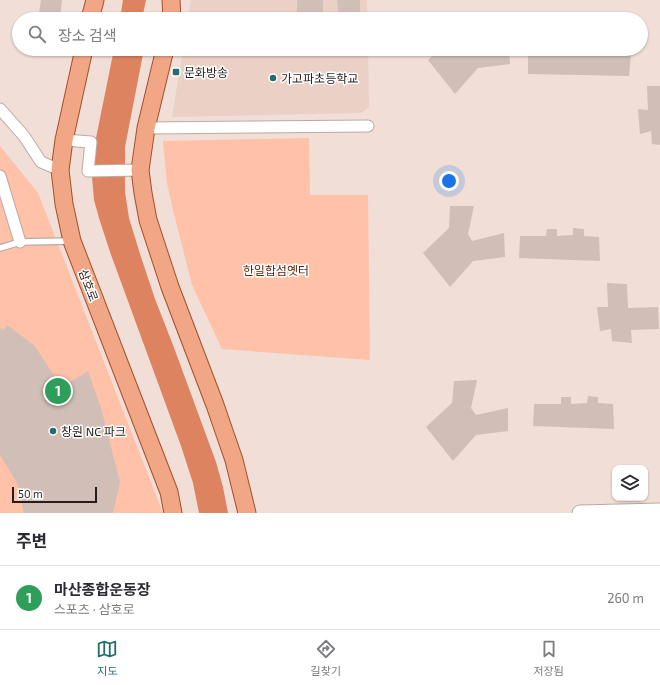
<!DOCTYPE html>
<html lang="ko">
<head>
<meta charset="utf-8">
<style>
  body { margin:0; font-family:"Exo 2","Noto Sans KR",sans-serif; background:#f7f7f7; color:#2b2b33 }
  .controls { position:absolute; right:12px; bottom:12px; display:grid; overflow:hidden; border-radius:8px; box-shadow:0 1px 3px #0004 }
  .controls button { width:36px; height:36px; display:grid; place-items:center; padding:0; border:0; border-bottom:1px solid #e1e1e2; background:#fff; color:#2b2b33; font:20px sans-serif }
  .scale { position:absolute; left:12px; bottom:10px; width:85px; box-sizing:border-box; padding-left:4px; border:2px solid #241d1a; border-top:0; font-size:11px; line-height:14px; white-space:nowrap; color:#241d1a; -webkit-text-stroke:3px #fff; paint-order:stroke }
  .you { position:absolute; left:449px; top:181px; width:14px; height:14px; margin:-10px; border:3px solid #fff; border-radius:50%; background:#1a73e8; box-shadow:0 0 0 6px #1a73e833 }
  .badge { display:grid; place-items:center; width:26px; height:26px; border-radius:50%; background:#236e6c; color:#fff; font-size:13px; font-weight:700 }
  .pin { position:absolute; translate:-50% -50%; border:2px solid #fff; box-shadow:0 1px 4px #0006 }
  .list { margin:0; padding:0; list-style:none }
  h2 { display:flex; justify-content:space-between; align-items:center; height:52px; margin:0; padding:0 16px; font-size:17px }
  h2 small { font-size:13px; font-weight:400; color:#7c7c81 }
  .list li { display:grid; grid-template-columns:26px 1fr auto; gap:12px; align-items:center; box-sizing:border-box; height:64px; padding:0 16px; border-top:1px solid #e1e1e2 }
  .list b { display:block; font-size:15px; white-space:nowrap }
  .list p { margin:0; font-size:13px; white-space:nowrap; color:#7c7c81 }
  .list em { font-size:13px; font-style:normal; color:#7c7c81 }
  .icon { flex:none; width:22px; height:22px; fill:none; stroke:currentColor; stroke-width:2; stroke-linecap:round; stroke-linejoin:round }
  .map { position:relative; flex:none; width:660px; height:513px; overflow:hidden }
  .search { position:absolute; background:#fff; box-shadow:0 1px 3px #0004; left:12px; right:12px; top:12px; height:44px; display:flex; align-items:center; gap:10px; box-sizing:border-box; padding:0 14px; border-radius:22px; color:#7c7c81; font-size:15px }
  .sheet { height:116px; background:#fff }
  nav { display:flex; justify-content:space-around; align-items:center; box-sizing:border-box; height:56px; border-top:1px solid #e1e1e2; background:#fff; font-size:11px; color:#7c7c81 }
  nav a { display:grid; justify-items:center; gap:2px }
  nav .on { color:#236e6c }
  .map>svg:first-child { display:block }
</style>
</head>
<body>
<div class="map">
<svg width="660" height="513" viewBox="0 0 660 513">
  <rect width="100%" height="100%" fill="#f1ded6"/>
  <g fill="#ebd0c6">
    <polygon points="191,0 367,0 367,19 188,19"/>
    <polygon points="183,49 368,49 369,107 361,113 172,117"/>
  </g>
  <g fill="#ffc1a8">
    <polygon points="309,138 310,195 368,195 370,360 222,349 192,285 173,210 167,183 163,141"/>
    <polygon points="0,146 38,193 163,513 0,513"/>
  </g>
  <g fill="#dd835f">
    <polygon points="123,0 146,0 142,19 120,19"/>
    <polygon points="114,49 144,49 125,147 125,192 129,218 140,254 155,299 173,345 216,462 223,487 228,513 199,513 193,483 181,446 110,252 99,218 94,200 92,177 95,143"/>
  </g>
  <g fill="#d1bfb7">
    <polygon points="41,0 62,0 60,19 38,19"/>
    <rect x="297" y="0" width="26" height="19"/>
    <polygon points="337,0 360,0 360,19 339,19"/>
    <polygon points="479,13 478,19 455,19 455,14"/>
    <polygon points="440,49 509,49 510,64 478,68 455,94 428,60"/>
    <polygon points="555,49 565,49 565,52 582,51 582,49 592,49 592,52 631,53 629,76 528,74 528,52 555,53"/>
    <polygon points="647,86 660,86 660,145 652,144 651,131 640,134 638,109 648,110"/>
    <polygon points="450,206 474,206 468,234 472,241 504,233 505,257 473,261 450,287 423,253 449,228"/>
    <polygon points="573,228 584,229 584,236 599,237 600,261 519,258 520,236 546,236 547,229 557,229 557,236 573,235"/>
    <polygon points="607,283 627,284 628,308 658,307 659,329 631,330 632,343 612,341 611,329 600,331 597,307 608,307"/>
    <polygon points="7,325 34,345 57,380 67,384 88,371 101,408 120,482 113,513 24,513 17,483 0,455 0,328 4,330"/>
    <polygon points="477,380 471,408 476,415 508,408 508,431 476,435 453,461 426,427 452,403 454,381"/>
    <polygon points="588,396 598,397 598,403 613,404 614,429 533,426 534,404 561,404 561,397 571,397 571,404 587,403"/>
  </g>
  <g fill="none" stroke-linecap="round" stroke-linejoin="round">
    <g stroke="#bcaaa3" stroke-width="8">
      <polyline id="lane" points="0,248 20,242 71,241"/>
    </g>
    <g stroke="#bcaaa3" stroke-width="13">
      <g id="street">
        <polyline points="0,109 24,136 41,162 60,170"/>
        <polyline points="146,128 368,126"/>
        <polyline points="64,140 91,142 88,171 140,170"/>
        <polyline points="0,176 20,242"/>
      </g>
    </g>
    <g stroke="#bcaaa3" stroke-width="17">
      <polyline id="secondary" points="580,513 660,511"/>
    </g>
    <g stroke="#a3502a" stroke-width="19">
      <g id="primary">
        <polyline points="171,0 172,19"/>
        <polyline points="90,19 95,0"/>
        <polyline points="84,49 64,140 60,170 64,204 72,241 169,492 173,513"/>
        <polyline points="165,49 146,128 140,170 143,193 148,220 170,287 215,405 234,460 247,513"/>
      </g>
    </g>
    <use href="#lane" stroke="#fff" stroke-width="5.5"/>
    <use href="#street" stroke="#fff" stroke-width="11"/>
    <use href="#secondary" stroke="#fff" stroke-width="15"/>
    <use href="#primary" stroke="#f1a685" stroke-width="17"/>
  </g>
  <g fill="#236e6c" stroke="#fff" stroke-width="1.5">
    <rect x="172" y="68" width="8" height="8" rx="2"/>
    <circle cx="273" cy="78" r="4"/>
    <circle cx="53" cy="431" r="4"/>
  </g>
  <g text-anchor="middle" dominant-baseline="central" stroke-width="3" stroke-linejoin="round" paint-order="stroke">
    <g font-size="12" fill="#241d1a" stroke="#fff" text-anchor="start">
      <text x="184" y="72">문화방송</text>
      <text x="281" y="78">가고파초등학교</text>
      <text x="61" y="431">창원 NC 파크</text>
    </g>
    <g font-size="12" fill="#5e250b" stroke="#fff">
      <text x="276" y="270">한일합섬옛터</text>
    </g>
    <g font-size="12" fill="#241d1a" stroke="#fff">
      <text transform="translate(89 285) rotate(69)">삼호로</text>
    </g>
  </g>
</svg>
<div class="controls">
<button><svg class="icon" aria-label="layers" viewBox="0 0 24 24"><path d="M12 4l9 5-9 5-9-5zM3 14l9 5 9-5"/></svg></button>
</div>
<div class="scale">50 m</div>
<div class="you"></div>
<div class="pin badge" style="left:58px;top:391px;background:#2e9e5b">1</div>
<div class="search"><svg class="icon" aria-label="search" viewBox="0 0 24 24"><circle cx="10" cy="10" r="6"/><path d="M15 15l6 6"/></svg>장소 검색</div>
</div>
<section class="sheet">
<h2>주변<small></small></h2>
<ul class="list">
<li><span class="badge" style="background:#2e9e5b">1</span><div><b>마산종합운동장</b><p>스포츠 · 삼호로</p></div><em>260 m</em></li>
</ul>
</section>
<nav>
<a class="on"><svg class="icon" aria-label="map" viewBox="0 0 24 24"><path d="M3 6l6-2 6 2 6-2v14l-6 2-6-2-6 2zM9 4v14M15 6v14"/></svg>지도</a>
<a><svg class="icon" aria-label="directions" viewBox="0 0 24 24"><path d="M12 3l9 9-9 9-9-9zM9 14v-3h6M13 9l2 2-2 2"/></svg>길찾기</a>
<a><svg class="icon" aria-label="saved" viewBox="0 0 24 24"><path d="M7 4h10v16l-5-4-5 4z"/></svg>저장됨</a>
</nav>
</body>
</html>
